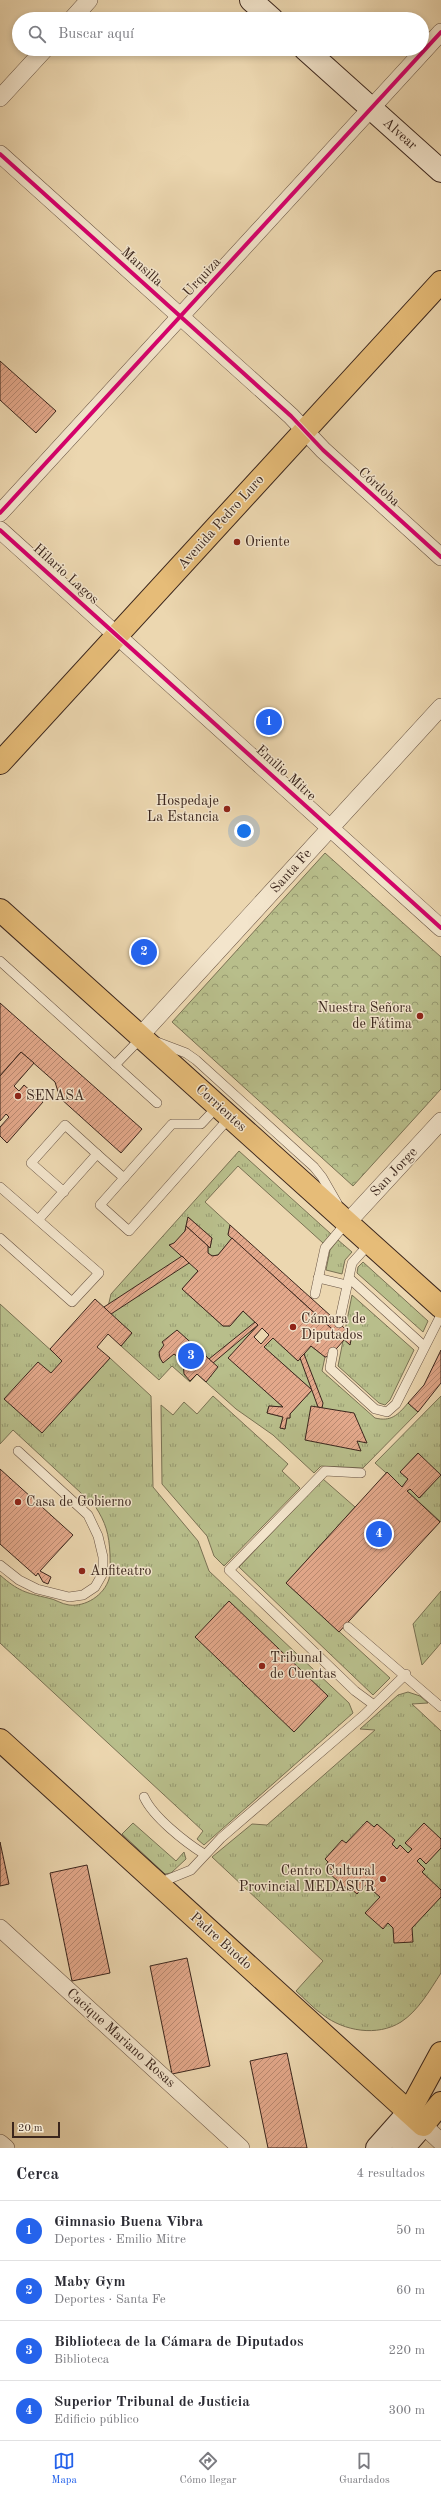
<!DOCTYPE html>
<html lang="es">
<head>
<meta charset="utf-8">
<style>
  body { margin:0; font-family:"Old Standard TT",serif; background:#f7f7f7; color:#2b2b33 }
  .scale { position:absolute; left:12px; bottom:10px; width:48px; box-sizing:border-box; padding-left:4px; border:2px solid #3b261d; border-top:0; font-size:11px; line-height:14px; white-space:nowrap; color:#3b261d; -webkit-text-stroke:3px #f3e5cc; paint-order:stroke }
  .you { position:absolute; left:244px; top:831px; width:14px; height:14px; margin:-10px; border:3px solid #fff; border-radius:50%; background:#1a73e8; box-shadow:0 0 0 6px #1a73e833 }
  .badge { display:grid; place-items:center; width:26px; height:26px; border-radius:50%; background:#2563eb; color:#fff; font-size:13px; font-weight:700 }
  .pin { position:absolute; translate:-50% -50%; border:2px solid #fff; box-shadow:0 1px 4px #0006 }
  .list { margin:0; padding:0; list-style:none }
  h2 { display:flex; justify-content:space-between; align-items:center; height:52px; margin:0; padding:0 16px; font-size:17px }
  h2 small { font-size:13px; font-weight:400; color:#7c7c81 }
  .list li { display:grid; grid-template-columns:26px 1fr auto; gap:12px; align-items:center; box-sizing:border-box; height:60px; padding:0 16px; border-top:1px solid #e1e1e2 }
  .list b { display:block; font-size:15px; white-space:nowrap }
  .list p { margin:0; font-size:13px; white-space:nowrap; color:#7c7c81 }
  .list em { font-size:13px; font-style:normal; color:#7c7c81 }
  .icon { flex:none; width:22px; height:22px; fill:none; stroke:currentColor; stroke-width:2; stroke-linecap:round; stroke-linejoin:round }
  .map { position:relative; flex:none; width:441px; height:2148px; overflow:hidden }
  .search { position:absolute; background:#fff; box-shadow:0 2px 6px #0003; left:12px; right:12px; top:12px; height:44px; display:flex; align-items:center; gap:10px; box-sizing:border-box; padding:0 14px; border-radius:22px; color:#7c7c81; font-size:15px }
  .sheet { height:292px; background:#fff }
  nav { display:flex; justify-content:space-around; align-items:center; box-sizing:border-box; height:56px; border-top:1px solid #e1e1e2; background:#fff; font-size:11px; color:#7c7c81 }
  nav a { display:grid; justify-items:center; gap:2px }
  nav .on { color:#2563eb }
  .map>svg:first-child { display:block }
</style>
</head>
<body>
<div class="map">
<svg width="441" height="2148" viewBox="0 0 441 2148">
  <defs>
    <pattern id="grass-tufts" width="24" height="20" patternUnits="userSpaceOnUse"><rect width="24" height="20" fill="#b8be8b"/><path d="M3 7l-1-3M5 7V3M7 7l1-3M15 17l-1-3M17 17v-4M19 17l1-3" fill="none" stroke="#979a71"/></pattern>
    <pattern id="park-crowns" width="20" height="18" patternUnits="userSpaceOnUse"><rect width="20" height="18" fill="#b8be8b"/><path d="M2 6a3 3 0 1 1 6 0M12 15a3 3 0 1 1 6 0" fill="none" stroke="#979a71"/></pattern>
    <pattern id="building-hatch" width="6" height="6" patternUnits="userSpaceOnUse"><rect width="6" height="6" fill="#e3a88b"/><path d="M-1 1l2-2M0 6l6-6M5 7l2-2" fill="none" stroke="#b98971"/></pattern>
  </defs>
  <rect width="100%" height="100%" fill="#ecd7b0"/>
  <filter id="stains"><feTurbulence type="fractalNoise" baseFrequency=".005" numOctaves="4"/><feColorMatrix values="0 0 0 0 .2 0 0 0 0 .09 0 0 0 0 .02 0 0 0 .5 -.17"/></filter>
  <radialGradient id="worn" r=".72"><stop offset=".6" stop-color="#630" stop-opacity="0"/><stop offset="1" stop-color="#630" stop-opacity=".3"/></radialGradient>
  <g fill="url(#grass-tufts)" stroke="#7a7254">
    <path d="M239 1151 331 1234 323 1243 238 1166 205 1202 230 1225 228 1234 232 1238 218 1255 212 1256 208 1253V1246L210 1248 212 1238 188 1217 185 1231 198 1271 182 1289 223 1326H230L243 1311 258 1325 229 1358 283 1407 269 1406 267 1413 283 1417 280 1428 285 1429 287 1418H290V1414L312 1390 264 1347 273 1338 298 1361 311 1346 325 1357 322 1371 375 1418C391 1422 398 1415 408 1403L418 1412 363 1468 321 1466 314 1473 273 1435 236 1409 197 1374 190 1382 172 1366 159 1380 121 1346 132 1333 107 1311 111 1294Z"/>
    <polygon points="338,1240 352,1252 345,1260 342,1274 326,1270 330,1250"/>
    <polygon points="363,1262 428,1321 423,1332 357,1273 358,1267"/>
    <polygon points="352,1295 414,1350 390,1400 385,1405 379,1403 338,1366"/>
    <path d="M0 1304 87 1383 110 1358 151 1396 153 1487 198 1541 209 1571 349 1703 353 1713 204 1845 197 1839 203 1831 0 1643V1575C18 1591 26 1593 48 1598 55 1599 61 1604 69 1605 86 1607 104 1595 109 1579 111 1570 110 1563 110 1554 109 1534 106 1523 95 1506L13 1430 0 1444Z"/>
    <polygon points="213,1396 288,1464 282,1471 300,1488 224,1566 214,1556 207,1536 162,1484 161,1405 173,1415 184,1402 197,1414"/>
    <polygon points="441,1396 441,1522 407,1491 410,1489 420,1498 440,1475 418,1454 400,1472 408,1479 402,1487 375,1463"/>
    <polygon points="323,1479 355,1507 286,1583 390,1678 373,1695 239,1567"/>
    <polygon points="441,1591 441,1643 422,1665 413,1624"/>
    <path d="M408 1692 420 1696 428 1703 412 1704 441 1731V1973C430 1990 418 2011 401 2022 377 2037 344 2031 323 2015 313 2008 305 1999 296 1991L323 1961 212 1857 252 1824 267 1825 375 1730 360 1729 398 1695Z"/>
    <polygon points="133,1823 176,1861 184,1852 186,1859 171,1873 165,1874 122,1834"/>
  </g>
  <polygon fill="url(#park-crowns)" stroke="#7a7254" points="325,853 441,957 441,1089 353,1186 172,1022"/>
  <g fill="url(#building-hatch)" stroke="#3b261d" fill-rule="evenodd">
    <polygon points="0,361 56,411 36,433 0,400"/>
    <polygon points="0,1003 142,1129 121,1153 60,1098 55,1082 21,1052 0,1076"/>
    <polygon points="21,1052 34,1063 14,1086 19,1091 24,1085 43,1102 7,1143 0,1136 0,1127 9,1117 6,1114 0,1121 0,1076"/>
    <polygon points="188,1217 212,1238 210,1248 186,1226"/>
    <polygon points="230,1225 352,1335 350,1345 228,1235"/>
    <path d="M186 1226 208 1246V1253L212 1256 218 1255 232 1238 344 1340 330 1356 325 1357 311 1346 298 1361 273 1338 264 1347 312 1390 290 1414V1418H287L285 1429 280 1428 283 1417 267 1413 269 1406 283 1407 228 1358 258 1325 243 1311 230 1326H223L182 1289 198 1271 169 1245 174 1243 185 1231ZM262 1328 269 1335 261 1344 254 1337Z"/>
    <polygon points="182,1256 189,1263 111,1314 104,1307"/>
    <polygon points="95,1299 132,1333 121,1346 108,1334 97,1347 110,1358 42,1433 4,1399 38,1362 51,1373 62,1361 50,1349"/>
    <polygon points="255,1322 258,1325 213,1363 209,1359"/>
    <polygon points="177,1330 218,1367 206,1382 197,1374 190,1381 184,1374 183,1361 174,1354 163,1363 160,1358 159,1352 164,1345 162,1342"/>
    <polygon points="441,1350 441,1383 418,1412 408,1403 424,1385"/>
    <polygon points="304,1354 323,1403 322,1408 318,1407 300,1358"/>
    <polygon points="311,1406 354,1413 367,1443 357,1441 361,1451 305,1440"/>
    <polygon points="418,1453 441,1475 419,1498 410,1489 407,1491 440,1522 339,1632 286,1583 387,1472 402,1487 408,1479 400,1472"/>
    <polygon points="0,1469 73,1535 40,1571 51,1577 48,1584 43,1582 38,1573 36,1576 0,1544"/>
    <polygon points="229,1601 328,1696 294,1732 195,1637"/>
    <polygon points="367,1821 374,1827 377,1824 395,1840 392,1844 397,1849 400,1845 408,1853 412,1849 405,1843 424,1823 441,1839 441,1848 426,1864 420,1858 417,1861 425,1869 422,1872 441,1890 441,1897 412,1928 413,1942 394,1943 393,1928 388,1923 383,1929 365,1913 380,1897 366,1885 357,1894 350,1888 348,1890 330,1874 333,1871 326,1865 328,1862 325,1859 342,1840 346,1843"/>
    <polygon points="0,1842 9,1884 0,1886"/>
    <polygon points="87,1865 110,1973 72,1981 50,1873"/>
    <polygon points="187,1958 210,2066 172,2074 150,1966"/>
    <polygon points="287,2053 307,2148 268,2148 250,2061"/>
  </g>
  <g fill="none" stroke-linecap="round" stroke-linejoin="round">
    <g stroke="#675242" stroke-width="10">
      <g id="lane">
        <polyline points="0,961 157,1103"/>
        <polyline points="157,1042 186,1053 196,1060 314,1167 322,1177 337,1203"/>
        <polyline points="115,1065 142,1037"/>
        <polyline points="218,1106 201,1124 172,1124 100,1205 129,1231 230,1117"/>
        <polyline points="97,1154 124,1178"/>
        <polyline points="0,1187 99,1273 72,1302 0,1238"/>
        <polyline points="39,1219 97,1154 65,1125 31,1163 64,1192"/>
        <polyline points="318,1278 347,1285"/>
        <polyline points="349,1278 424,1346"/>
        <polyline points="315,1294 325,1248 347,1222"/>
        <polyline points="339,1323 352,1263 370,1243"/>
        <polyline points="333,1352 330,1368 375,1409 387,1412 396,1404 441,1315"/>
        <polyline points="361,1473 325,1471 229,1570 355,1691 374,1705"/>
        <polyline points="0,1565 19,1580 37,1589 69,1597 83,1595 95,1587 103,1573 103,1557 98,1536 88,1515 18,1451"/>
        <polyline points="348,1627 441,1707"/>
        <path d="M144 1797C153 1817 185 1842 204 1854"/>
        <polyline points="159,1883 191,1870 221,1838 364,1715 406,1674"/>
      </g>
    </g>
    <g stroke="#675242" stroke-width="18">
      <g id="street">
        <polyline points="72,19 89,0"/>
        <polyline points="0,98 45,49"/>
        <polyline points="0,154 291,416 323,450 441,557"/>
        <polyline points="0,513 441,32"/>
        <polyline points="0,530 441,928"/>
        <polyline points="140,1036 441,707"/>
        <polyline points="347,1223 441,1121"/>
        <polyline points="0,1928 241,2148"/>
        <polyline points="423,2125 441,2142"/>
        <polyline points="0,2143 6,2148"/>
      </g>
    </g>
    <g stroke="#3b261d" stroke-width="24">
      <g id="secondary">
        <polyline points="251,0 272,19"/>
        <polyline points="305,49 441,171"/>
        <polyline points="377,2148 409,2112"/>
        <polyline points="403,2148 423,2125"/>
      </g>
    </g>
    <g stroke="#3b261d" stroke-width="24">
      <g id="primary">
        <polyline points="0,763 441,282"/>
        <polyline points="0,910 441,1307"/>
        <polyline points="0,1740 423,2125 441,2103"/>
        <polyline points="409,2112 441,2053"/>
      </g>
    </g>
    <use href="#lane" stroke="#f3e5cc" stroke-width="9"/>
    <use href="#street" stroke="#f3e5cc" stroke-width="17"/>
    <use href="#secondary" stroke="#f3e5cc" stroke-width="22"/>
    <use href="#primary" stroke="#e6bc78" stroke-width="22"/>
    <g stroke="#f3e5cc" stroke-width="6">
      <g id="cycleway">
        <polyline points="0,154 291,416 323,450 441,557"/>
        <polyline points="0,513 441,32"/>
        <polyline points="0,530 441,928"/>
      </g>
    </g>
    <use href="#cycleway" stroke="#d6006c" stroke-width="4"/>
  </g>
  <g fill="#8f2418" stroke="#f3e5cc" stroke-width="1.5">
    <circle cx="237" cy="542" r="4"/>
    <circle cx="227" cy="809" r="4"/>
    <circle cx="420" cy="1016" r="4"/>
    <circle cx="18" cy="1096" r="4"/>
    <circle cx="293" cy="1327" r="4"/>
    <circle cx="18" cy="1502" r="4"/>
    <circle cx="82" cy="1571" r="4"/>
    <circle cx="262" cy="1666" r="4"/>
    <circle cx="383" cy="1879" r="4"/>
  </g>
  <g text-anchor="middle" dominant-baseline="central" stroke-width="3" stroke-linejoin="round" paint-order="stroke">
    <g font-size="14" fill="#3b261d" stroke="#f3e5cc">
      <text transform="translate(400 134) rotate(42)">Alvear</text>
      <text transform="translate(142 267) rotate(42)">Mansilla</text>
      <text transform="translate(202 277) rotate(-47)">Urquiza</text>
      <text transform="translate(379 487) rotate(42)">Córdoba</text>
      <text transform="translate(221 522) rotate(-48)">Avenida Pedro Luro</text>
      <text transform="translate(66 574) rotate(42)">Hilario Lagos</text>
      <text transform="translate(286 773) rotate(42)">Emilio Mitre</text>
      <text transform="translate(291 871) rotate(-48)">Santa Fe</text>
      <text transform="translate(221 1108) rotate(42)">Corrientes</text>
      <text transform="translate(394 1172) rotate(-47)">San Jorge</text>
      <text transform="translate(221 1941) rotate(42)">Padre Buodo</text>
      <text transform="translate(121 2038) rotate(42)">Cacique Mariano Rosas</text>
    </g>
    <g font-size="14" fill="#3b261d" stroke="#f3e5cc" text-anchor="start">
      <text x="245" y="542">Oriente</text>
      <text x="219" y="801" text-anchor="end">Hospedaje<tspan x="219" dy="16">La Estancia</tspan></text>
      <text x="412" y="1008" text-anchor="end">Nuestra Señora<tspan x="412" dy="16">de Fátima</tspan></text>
      <text x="26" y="1096">SENASA</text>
      <text x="301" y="1319">Cámara de<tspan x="301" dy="16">Diputados</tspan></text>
      <text x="26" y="1502">Casa de Gobierno</text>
      <text x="90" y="1571">Anfiteatro</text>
      <text x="270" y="1658">Tribunal<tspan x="270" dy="16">de Cuentas</tspan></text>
      <text x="375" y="1871" text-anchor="end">Centro Cultural<tspan x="375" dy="16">Provincial MEDASUR</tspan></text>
    </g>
  </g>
  <rect width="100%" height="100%" filter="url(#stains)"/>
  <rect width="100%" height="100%" fill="url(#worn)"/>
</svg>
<div class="scale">20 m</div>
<div class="you"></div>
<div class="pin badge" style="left:269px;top:722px">1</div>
<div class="pin badge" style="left:144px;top:952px">2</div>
<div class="pin badge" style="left:191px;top:1356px">3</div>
<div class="pin badge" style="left:379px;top:1534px">4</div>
<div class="search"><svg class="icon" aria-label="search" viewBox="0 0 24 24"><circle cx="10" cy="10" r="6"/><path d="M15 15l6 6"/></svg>Buscar aquí</div>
</div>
<section class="sheet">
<h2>Cerca<small>4 resultados</small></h2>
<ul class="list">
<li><span class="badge">1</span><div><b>Gimnasio Buena Vibra</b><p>Deportes · Emilio Mitre</p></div><em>50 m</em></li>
<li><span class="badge">2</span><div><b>Maby Gym</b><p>Deportes · Santa Fe</p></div><em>60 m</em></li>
<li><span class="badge">3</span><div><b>Biblioteca de la Cámara de Diputados</b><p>Biblioteca</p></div><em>220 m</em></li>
<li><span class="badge">4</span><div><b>Superior Tribunal de Justicia</b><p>Edificio público</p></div><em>300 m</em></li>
</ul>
</section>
<nav>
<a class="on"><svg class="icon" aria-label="map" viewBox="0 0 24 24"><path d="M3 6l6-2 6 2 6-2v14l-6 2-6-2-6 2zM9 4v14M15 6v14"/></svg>Mapa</a>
<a><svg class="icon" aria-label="directions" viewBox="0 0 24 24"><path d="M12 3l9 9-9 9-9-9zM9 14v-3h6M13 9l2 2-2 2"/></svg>Cómo llegar</a>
<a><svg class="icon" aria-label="saved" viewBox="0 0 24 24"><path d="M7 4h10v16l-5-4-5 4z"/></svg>Guardados</a>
</nav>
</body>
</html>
